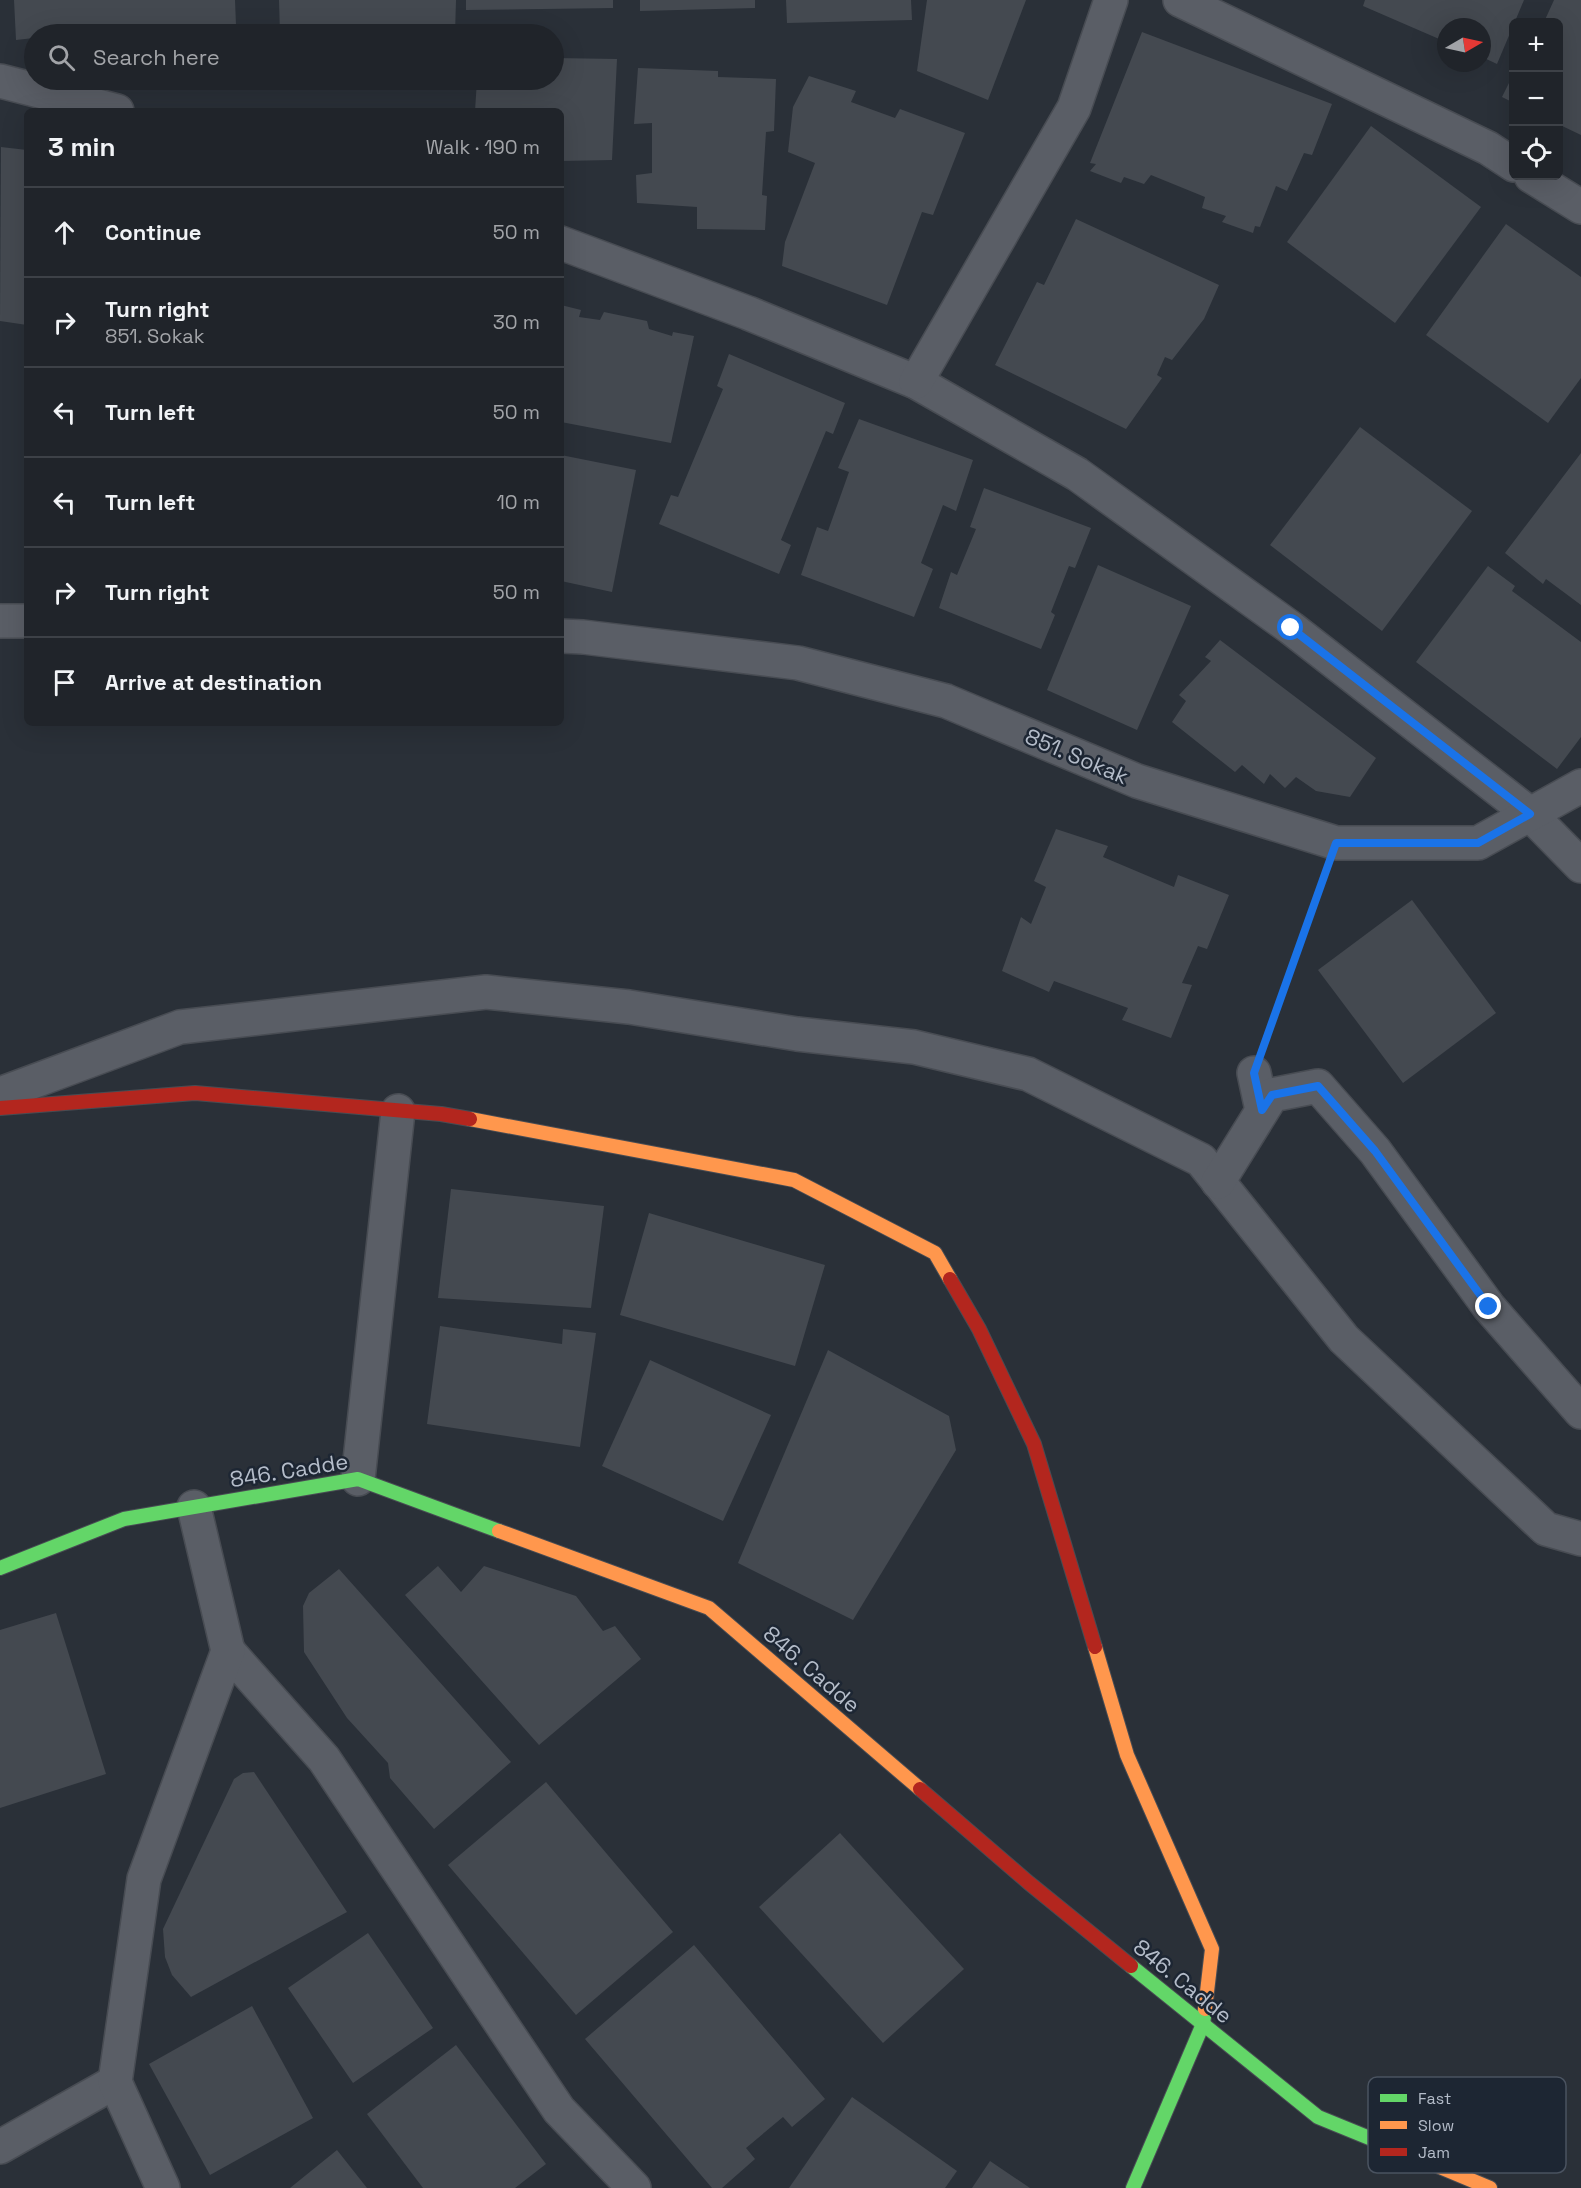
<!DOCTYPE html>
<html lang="en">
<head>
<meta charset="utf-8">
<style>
  body { margin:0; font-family:"Space Grotesk",sans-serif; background:#2d3036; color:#f1f3f6 }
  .controls { position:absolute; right:18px; top:18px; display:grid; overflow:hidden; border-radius:9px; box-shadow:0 6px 24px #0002 }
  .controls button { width:54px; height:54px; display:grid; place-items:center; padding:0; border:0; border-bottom:2px solid #3d4147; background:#20242a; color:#f1f3f6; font:30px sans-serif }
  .compass { position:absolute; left:1437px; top:18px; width:54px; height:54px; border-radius:50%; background:#20242a; box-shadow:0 6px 24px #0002; rotate:81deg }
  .stop { position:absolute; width:18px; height:18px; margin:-14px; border:4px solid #1a73e8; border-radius:50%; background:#fff }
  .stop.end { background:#1a73e8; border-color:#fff; box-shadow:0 2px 6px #0008 }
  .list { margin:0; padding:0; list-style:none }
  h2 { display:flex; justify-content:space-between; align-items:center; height:78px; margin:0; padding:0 24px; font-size:26px }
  h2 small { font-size:20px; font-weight:400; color:#a2a4a8 }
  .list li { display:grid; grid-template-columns:39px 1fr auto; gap:18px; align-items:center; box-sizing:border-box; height:90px; padding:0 24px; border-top:2px solid #3d4147 }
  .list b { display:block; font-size:22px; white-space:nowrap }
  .list p { margin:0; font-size:20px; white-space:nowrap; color:#a2a4a8 }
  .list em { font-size:20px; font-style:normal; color:#a2a4a8 }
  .icon { flex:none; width:33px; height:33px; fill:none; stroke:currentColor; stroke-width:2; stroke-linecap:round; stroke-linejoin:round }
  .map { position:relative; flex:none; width:1581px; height:2188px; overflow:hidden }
  .search { position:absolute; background:#20242a; box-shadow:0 6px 24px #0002; left:24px; top:24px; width:540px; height:66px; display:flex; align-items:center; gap:15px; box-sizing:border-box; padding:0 21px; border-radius:33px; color:#a2a4a8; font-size:22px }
  .panel { position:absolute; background:#20242a; box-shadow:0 6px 24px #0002; left:24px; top:108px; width:540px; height:618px; border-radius:9px }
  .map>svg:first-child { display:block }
</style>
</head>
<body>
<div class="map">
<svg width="1581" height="2188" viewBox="0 0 1581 2188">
  <rect width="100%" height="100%" fill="#2a3038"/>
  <g fill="#444950">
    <polygon points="14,0 235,0 236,25 95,34 34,34 34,38 16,40"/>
    <polygon points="279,0 456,0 455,34 280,34"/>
    <polygon points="466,0 613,0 613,8 466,10"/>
    <polygon points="640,0 755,0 755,8 640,11"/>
    <polygon points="786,0 911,0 912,20 787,23"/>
    <polygon points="927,0 1026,0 988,100 917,71"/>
    <polygon points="1365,0 1524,0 1497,64 1482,57 1482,27 1446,27 1446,42 1363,6"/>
    <polygon points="1554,0 1581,0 1581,135 1558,124 1558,22 1544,22"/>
    <polygon points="1142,32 1332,104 1312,155 1304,153 1287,191 1276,186 1260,227 1255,226 1253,233 1222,222 1226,216 1202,208 1205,197 1151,175 1144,184 1124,177 1121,183 1090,171 1096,164 1090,163"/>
    <polygon points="554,58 617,59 612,160 561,161 561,111 475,111 477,80 554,80"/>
    <polygon points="638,68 718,71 718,77 776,79 774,131 766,132 762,195 767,196 765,230 697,229 697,207 637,203 636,175 652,173 652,123 634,124"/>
    <polygon points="1514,73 1514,103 1502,97"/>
    <polygon points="809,76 856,91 851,102 895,118 900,109 965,133 933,215 922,212 887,305 782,266 785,242 815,163 788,152 793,107"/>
    <polygon points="1371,126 1481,207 1395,323 1287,242"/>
    <polygon points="1,147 27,150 27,325 0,321"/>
    <polygon points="1076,219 1219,285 1204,319 1172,360 1165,357 1157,375 1162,378 1126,429 995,365 1037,282 1044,285"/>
    <polygon points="1506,224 1581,277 1581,378 1548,423 1426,335"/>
    <polygon points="561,305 581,310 579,317 600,320 604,312 647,321 649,329 672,336 673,332 694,336 671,443 561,422"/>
    <polygon points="729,354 845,403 833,434 826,431 781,540 791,545 779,574 659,524 671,495 678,497 723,389 717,386"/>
    <polygon points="859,419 973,460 956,511 943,505 921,563 933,569 914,617 801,575 817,527 828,531 849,472 838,468"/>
    <polygon points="1360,427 1472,511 1382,631 1270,545"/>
    <polygon points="1581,453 1581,605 1546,579 1543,584 1505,553"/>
    <polygon points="561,455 636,470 612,592 561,581"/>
    <polygon points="984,488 1091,528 1075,568 1069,566 1051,612 1055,615 1041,649 939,608 951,572 957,575 976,529 970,527"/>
    <polygon points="1098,565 1191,606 1137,730 1047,690"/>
    <polygon points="1488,566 1515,586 1512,591 1581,642 1581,737 1557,769 1416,662"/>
    <polygon points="1220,640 1376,758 1350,797 1316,791 1296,777 1285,788 1270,774 1264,784 1242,765 1235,772 1172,722 1186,701 1179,695 1211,661 1205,657"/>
    <polygon points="1056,829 1108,846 1103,857 1174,887 1178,875 1229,895 1207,949 1198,946 1182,983 1192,985 1171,1038 1122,1020 1128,1008 1054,981 1049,992 1002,971 1021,917 1031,924 1046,887 1034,881"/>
    <polygon points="1412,900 1496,1013 1403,1083 1318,970"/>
    <polygon points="451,1189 604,1206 591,1308 438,1298"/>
    <polygon points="649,1213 825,1265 795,1366 620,1315"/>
    <polygon points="440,1326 562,1344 563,1329 596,1333 580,1447 427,1424"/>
    <polygon points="828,1350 949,1416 956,1450 853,1620 738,1563"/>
    <polygon points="650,1360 771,1415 723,1521 602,1466"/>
    <polygon points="438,1566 461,1592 484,1566 576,1596 603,1631 615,1626 641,1659 539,1745 405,1595"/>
    <polygon points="339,1569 511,1762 434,1829 390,1778 388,1763 347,1718 304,1652 303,1606 309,1593"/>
    <polygon points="56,1613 106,1774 0,1808 0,1630"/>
    <polygon points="254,1772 347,1912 191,1997 172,1975 165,1957 163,1929 234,1779 243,1773"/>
    <polygon points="546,1782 673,1932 576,2015 448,1865"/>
    <polygon points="840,1833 964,1969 883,2043 759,1907"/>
    <polygon points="368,1933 433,2028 353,2083 288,1988"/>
    <polygon points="694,1945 825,2099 792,2127 783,2117 746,2148 755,2159 722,2188 712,2188 585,2039"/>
    <polygon points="252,2006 313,2118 210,2175 149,2064"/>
    <polygon points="456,2045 546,2164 515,2188 423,2188 367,2114"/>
    <polygon points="852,2097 957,2171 945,2188 789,2188"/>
    <polygon points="337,2150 367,2188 290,2188"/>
    <polygon points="990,2161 1030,2188 972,2188"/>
  </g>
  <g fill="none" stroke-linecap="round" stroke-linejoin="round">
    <g stroke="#484c53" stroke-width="36">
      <g id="street">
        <polyline points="1180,0 1488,148 1514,165"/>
        <polyline points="0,81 117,111"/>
        <polyline points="1531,176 1581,207"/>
        <polyline points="561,243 748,313 916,382 1077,474 1291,628 1530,814 1581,866"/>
        <polyline points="916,382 1074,108 1111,0"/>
        <polyline points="0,621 27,621"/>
        <polyline points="561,636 583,637 798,663 946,701 1137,781 1336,843 1478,843 1581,786"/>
        <polyline points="1254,1073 1262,1110"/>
        <polyline points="0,1094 180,1027 486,992 629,1007 797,1034 914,1047 1028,1074 1201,1160 1344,1339 1546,1529 1581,1539"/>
        <polyline points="1218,1182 1272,1095 1318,1086 1375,1151 1489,1307 1581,1412"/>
        <polyline points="358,1479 398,1111"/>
        <polyline points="228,1651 324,1759 559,2110 634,2188"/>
        <polyline points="0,2147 115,2082"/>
        <polyline points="163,2188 115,2082 144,1879 228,1651 194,1507"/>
      </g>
    </g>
    <g stroke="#484c53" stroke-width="16">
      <g id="fast">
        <polyline points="0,1568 124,1519 358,1479 499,1531"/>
        <polyline points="1131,1966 1318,2117 1416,2157"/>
        <polyline points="1133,2188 1203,2024 1205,2009"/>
      </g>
    </g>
    <g stroke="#484c53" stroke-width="16">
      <g id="slow">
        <polyline points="470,1119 794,1180 935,1253 950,1279"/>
        <polyline points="499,1531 709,1608 920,1789"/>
        <polyline points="1095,1647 1127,1755 1212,1949 1205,2009"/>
        <polyline points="1416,2157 1490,2188"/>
      </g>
    </g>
    <g stroke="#484c53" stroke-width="16">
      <g id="jam">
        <polyline points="0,1108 195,1093 441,1114 470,1119"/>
        <polyline points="950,1279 979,1329 1034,1444 1095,1647"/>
        <polyline points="920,1789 1029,1883 1131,1966"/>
      </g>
    </g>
    <polyline stroke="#5d636a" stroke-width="4" stroke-dasharray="4.5 4.5" stroke-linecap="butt" points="1266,1037 1324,878"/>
    <use href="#street" stroke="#5a5e66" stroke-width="33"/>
    <use href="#fast" stroke="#63d668" stroke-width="14"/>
    <use href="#slow" stroke="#ff974d" stroke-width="14"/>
    <use href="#jam" stroke="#b3261e" stroke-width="14"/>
  </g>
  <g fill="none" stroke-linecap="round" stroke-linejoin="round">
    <polyline stroke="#1a73e8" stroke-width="8" points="1291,628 1530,814 1478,843 1336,843 1254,1073 1262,1110 1272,1095 1318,1086 1375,1151 1489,1307"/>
  </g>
  <g text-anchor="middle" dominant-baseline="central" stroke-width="5" stroke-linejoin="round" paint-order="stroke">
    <g font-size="22" fill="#b4bcc9" stroke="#1d2633">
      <text transform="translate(1077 756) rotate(23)">851. Sokak</text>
      <text transform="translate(289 1470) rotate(-9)">846. Cadde</text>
      <text transform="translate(812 1669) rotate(41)">846. Cadde</text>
      <text transform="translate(1183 1981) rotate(39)">846. Cadde</text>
    </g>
  </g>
  <rect x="1368" y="2077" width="198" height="96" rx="9" fill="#1d2633" stroke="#4a5360" stroke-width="1.5"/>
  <rect x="1380" y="2094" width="27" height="8" fill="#63d668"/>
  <rect x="1380" y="2121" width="27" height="8" fill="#ff974d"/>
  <rect x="1380" y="2148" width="27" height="8" fill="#b3261e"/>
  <g font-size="16" fill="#b4bcc9">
    <text x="1418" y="2104">Fast</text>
    <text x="1418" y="2131">Slow</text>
    <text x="1418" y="2158">Jam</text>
  </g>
</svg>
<div class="controls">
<button>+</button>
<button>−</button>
<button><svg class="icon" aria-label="locate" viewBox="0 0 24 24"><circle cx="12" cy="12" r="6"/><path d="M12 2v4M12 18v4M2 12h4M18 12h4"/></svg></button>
</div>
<svg class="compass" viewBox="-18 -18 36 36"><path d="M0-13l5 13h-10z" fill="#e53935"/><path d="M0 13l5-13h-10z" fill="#a2a4a8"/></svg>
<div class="stop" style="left:1291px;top:628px"></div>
<div class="stop end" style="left:1489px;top:1307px"></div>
<div class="search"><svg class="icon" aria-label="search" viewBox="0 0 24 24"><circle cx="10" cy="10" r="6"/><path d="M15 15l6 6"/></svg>Search here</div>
<section class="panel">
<h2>3 min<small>Walk · 190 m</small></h2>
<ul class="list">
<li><svg class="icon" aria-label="ahead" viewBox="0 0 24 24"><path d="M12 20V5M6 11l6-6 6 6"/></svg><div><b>Continue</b></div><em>50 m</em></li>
<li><svg class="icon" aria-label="right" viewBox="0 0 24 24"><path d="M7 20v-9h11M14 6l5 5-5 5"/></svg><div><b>Turn right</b><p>851. Sokak</p></div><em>30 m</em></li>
<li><svg class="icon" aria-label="left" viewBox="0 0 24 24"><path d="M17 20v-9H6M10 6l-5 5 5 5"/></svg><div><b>Turn left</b></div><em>50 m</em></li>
<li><svg class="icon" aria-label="left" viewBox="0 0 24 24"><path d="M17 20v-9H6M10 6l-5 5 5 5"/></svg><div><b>Turn left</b></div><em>10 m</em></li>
<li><svg class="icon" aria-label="right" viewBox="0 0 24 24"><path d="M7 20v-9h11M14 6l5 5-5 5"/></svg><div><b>Turn right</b></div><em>50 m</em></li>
<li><svg class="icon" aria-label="arrive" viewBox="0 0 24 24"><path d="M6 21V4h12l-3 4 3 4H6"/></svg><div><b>Arrive at destination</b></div></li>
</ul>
</section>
</div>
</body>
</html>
